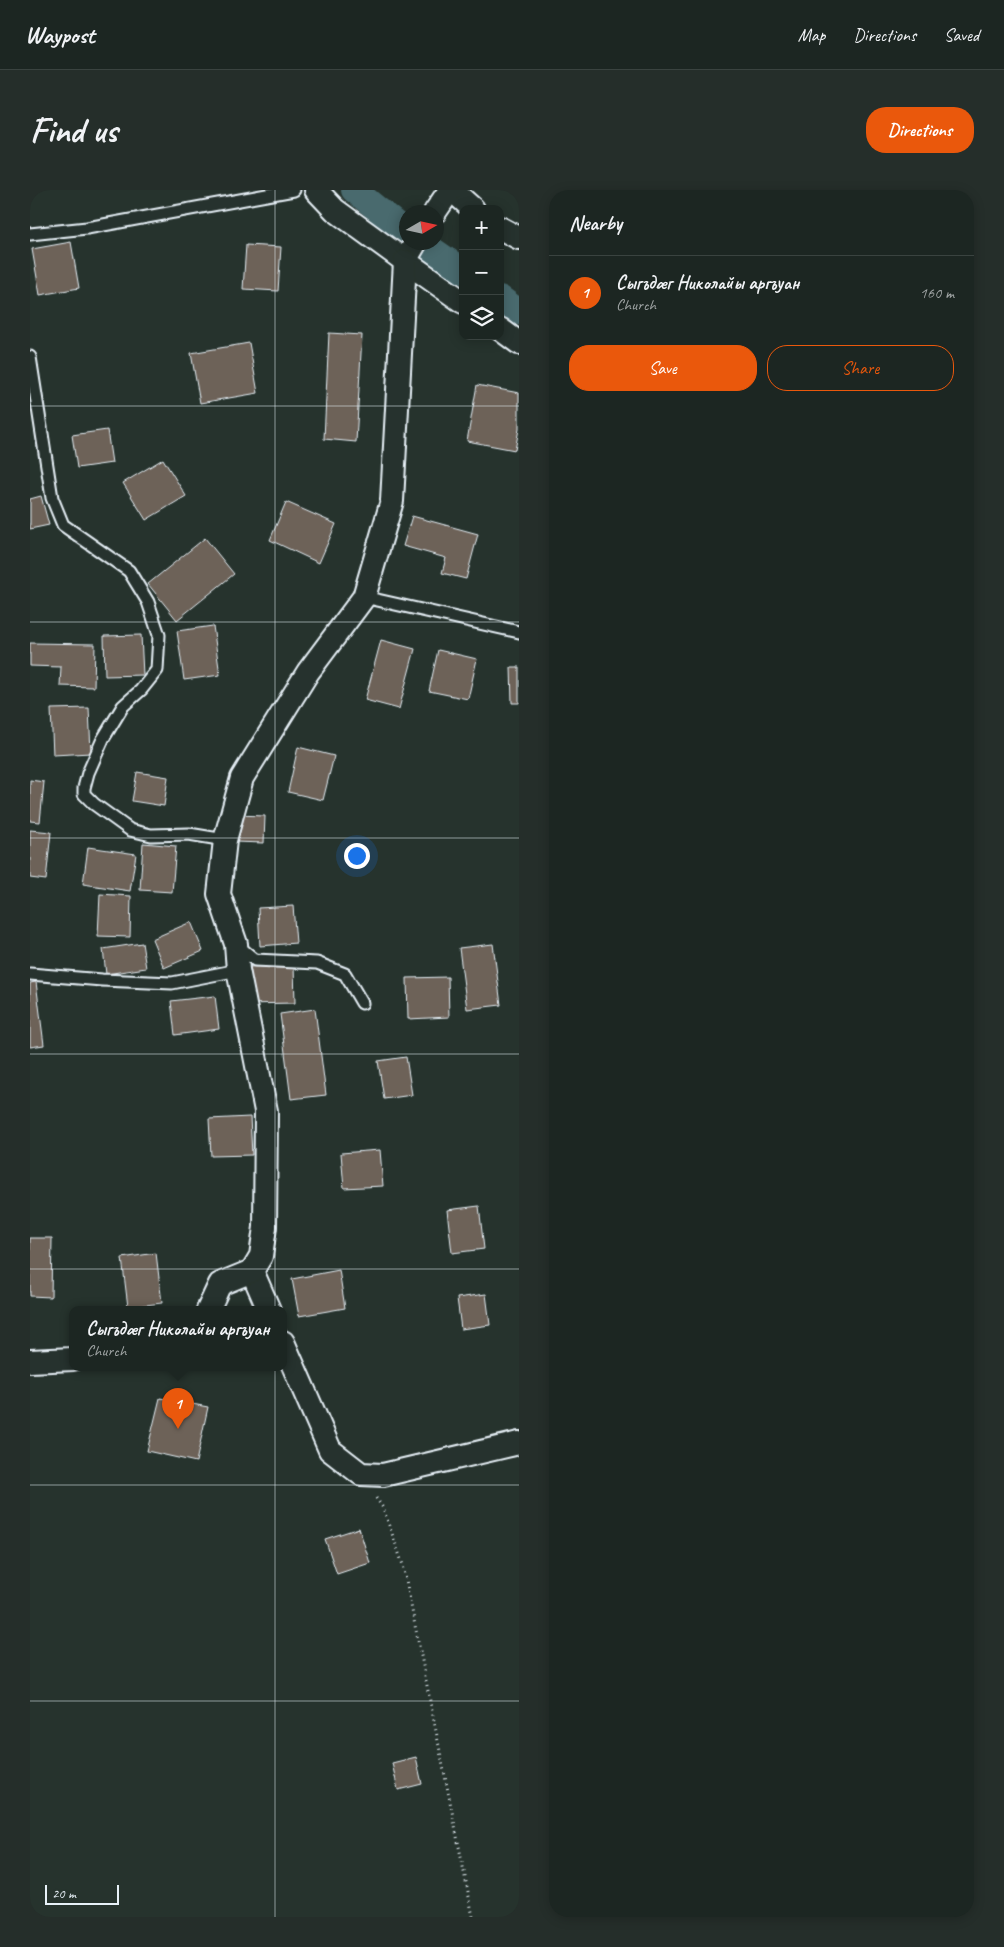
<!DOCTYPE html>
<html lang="en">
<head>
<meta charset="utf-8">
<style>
  body { margin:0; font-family:Caveat,sans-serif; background:#252e2a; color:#f1f3f6 }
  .controls { position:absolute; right:15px; top:15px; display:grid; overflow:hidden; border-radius:10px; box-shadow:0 2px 12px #0003 }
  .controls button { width:45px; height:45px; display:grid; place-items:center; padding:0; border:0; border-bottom:1px solid #3a4340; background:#1c2622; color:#f1f3f6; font:25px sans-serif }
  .compass { position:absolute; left:369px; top:15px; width:45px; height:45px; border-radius:50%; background:#1c2622; box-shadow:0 2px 12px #0003; rotate:81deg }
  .scale { position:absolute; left:15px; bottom:12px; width:74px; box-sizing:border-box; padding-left:5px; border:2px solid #e8f1f8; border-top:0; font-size:14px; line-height:18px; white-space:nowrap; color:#e8f1f8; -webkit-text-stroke:4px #26332d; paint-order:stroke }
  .you { position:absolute; left:326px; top:665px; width:18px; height:18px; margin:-12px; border:4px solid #fff; border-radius:50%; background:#1a73e8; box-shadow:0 0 0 8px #1a73e833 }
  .badge { display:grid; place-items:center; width:32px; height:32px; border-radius:50%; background:#ea580c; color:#fff; font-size:16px; font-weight:700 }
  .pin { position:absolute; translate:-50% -41px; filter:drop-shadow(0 1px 2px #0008) }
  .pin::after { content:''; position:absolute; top:26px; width:18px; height:15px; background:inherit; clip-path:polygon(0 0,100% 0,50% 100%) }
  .popup { position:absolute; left:39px; top:1116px; width:218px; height:65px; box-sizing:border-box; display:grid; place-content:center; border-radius:10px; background:#1c2622; filter:drop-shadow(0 1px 4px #0005); font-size:16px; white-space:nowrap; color:#a0a5a5 }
  .popup b { font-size:19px; color:#f1f3f6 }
  .popup::after { content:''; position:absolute; left:50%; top:100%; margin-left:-10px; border:10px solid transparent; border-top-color:#1c2622 }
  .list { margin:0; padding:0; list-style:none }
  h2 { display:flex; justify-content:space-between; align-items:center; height:65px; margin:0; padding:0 20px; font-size:21px }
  h2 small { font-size:16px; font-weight:400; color:#a0a5a5 }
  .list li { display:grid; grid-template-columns:32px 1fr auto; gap:15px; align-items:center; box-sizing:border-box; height:75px; padding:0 20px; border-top:1px solid #3a4340 }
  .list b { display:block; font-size:19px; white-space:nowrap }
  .list p { margin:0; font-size:16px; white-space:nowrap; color:#a0a5a5 }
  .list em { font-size:16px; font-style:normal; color:#a0a5a5 }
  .actions { display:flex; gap:10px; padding:15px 20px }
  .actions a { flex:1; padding:11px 0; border:1px solid #ea580c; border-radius:20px; text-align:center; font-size:18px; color:#ea580c }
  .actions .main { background:#ea580c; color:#fff }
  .icon { flex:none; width:28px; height:28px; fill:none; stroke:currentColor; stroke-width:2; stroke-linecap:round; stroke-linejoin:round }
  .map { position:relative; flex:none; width:489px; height:1727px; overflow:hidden; border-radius:20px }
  header { display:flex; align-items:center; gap:30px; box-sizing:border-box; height:70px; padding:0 25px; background:#1c2622; border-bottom:1px solid #3a4340 }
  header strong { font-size:24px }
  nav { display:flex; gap:28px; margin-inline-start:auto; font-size:18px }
  .intro { display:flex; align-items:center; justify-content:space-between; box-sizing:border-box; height:120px; padding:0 30px }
  h1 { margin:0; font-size:35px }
  .button { padding:12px 22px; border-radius:20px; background:#ea580c; color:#fff; font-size:18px; font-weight:700 }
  main { display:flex; gap:30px; padding:0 30px }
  aside { flex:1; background:#1c2622; border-radius:20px; box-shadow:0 2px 12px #0003 }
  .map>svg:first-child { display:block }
</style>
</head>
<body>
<header>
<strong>Waypost</strong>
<nav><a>Map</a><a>Directions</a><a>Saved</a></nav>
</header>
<div class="intro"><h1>Find us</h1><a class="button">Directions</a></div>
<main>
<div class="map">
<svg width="489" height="1727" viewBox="0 0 489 1727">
  <rect width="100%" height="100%" fill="#26332d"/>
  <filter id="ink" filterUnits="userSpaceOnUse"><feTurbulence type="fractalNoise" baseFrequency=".02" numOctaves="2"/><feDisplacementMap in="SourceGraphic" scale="10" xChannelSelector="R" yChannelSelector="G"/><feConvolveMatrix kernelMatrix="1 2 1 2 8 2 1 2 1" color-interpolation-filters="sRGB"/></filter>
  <g filter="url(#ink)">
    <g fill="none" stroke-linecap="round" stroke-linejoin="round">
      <g stroke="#486a6e" stroke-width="26">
        <polyline points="324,0 377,43"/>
        <polyline points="391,52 433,81"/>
        <polyline points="470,108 489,122"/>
      </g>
    </g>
    <g fill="#6d6258" stroke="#e8f1f8">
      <polygon points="41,52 49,98 10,105 2,59"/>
      <polygon points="216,55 251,57 248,101 213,99"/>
      <polygon points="299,143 332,145 326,252 294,249"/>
      <polygon points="219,153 228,203 170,213 161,163"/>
      <polygon points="447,195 489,203 489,239 485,260 437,251"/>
      <polygon points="77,240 82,273 47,278 42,245"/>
      <polygon points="133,269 156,306 116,330 93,293"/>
      <polygon points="11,306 19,335 0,339 0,309"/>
      <polygon points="256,312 306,334 289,373 240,350"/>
      <polygon points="382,326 448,344 436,389 412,383 416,368 373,356"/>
      <polygon points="175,348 204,384 147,430 118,394"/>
      <polygon points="183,436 190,485 154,490 147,441"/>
      <polygon points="111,445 113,485 75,486 74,446"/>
      <polygon points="351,450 385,459 369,519 335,510"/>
      <polygon points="0,453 65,454 64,497 30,496 31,477 0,476"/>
      <polygon points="408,460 447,469 438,509 399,501"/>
      <polygon points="481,477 489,477 489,513 482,513"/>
      <polygon points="59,518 61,563 23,565 21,519"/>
      <polygon points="268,557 304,566 293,610 258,602"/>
      <polygon points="107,582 138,587 134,616 102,611"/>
      <polygon points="0,590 14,592 10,632 0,631"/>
      <polygon points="205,625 235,626 234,653 204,652"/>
      <polygon points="0,640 21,642 16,690 0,688"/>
      <polygon points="113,653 146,656 142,702 110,700"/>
      <polygon points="58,657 106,664 100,701 53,694"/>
      <polygon points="70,704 101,706 100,747 68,746"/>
      <polygon points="263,716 266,753 230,756 228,718"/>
      <polygon points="161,732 173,761 134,778 122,749"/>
      <polygon points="112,753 116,778 76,784 73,759"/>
      <polygon points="463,754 471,815 437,819 429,758"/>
      <polygon points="264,776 265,813 216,814 215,777"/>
      <polygon points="418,787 419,827 378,829 377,788"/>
      <polygon points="6,792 14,855 0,857 0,793"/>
      <polygon points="185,806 189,839 145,845 141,811"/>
      <polygon points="285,819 296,905 261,909 250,824"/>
      <polygon points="376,867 382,905 354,909 348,871"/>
      <polygon points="220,927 222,965 181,966 179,929"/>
      <polygon points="350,960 353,996 314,998 311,963"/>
      <polygon points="449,1016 454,1059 422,1063 417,1020"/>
      <polygon points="0,1048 22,1048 21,1107 0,1106"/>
      <polygon points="126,1063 132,1113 98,1117 92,1068"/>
      <polygon points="309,1080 315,1118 269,1126 262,1089"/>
      <polygon points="456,1104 460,1135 431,1139 427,1108"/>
      <polygon points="130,1208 178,1217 166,1272 117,1261"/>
      <polygon points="329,1338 340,1373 307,1384 295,1349"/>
      <polygon points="386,1567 392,1594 368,1600 362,1573"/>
    </g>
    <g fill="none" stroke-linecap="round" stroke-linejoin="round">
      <g stroke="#e8f1f8" stroke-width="15">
        <g id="service">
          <polyline points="0,44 57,38 264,0"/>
          <polyline points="0,167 22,308 33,335 99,381 118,412 129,445 127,480 111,500 93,516 73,549 58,583 54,598 54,604 64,614 100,640 121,645 159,644 195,650"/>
          <polyline points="334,407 489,442"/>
          <polyline points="207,755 225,770 287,773 315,784 332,813"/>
          <polyline points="0,784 72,790 142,793 208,780"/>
        </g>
      </g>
      <g stroke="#e8f1f8" stroke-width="26">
        <g id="minor">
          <polyline points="286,0 305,20 375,71 386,52"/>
          <polyline points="422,0 443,19"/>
          <polyline points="405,22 420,0"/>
          <polyline points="470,38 489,48"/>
          <polyline points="375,71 433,112"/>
          <polyline points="470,139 489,153"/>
          <polyline points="222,1081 239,1120"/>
          <polyline points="178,1120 190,1094 222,1081 231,1066 235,1037 236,921 208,780 206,754 189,704 195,650 212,588 278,482 334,407 362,311 375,71"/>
          <polyline points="253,1152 300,1260 331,1284 353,1285 489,1253"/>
          <polyline points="0,1171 43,1169"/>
        </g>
      </g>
      <polyline stroke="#e8f1f8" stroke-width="3" stroke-dasharray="1 4" stroke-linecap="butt" points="346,1308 353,1318 373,1375 443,1727"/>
      <use href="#service" stroke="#26332d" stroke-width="11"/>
      <use href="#minor" stroke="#26332d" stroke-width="22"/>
    </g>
  </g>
  <path fill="none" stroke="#e8f1f8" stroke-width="1" stroke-opacity="0.55" d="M245 0V1727M0 216H489M0 432H489M0 648H489M0 864H489M0 1079H489M0 1295H489M0 1511H489"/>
</svg>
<div class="controls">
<button>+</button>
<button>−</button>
<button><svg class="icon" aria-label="layers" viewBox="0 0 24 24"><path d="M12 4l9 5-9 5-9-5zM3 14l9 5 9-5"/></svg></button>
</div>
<svg class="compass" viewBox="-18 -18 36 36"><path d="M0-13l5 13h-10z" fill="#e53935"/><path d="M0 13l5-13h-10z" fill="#a0a5a5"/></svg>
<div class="scale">20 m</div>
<div class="you"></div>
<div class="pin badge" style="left:148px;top:1239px">1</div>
<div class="popup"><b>Сыгъдæг Николайы аргъуан</b>Church</div>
</div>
<aside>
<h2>Nearby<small></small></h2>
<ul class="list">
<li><span class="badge">1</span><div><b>Сыгъдæг Николайы аргъуан</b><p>Church</p></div><em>160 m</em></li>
</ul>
<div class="actions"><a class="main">Save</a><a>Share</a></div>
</aside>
</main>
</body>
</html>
